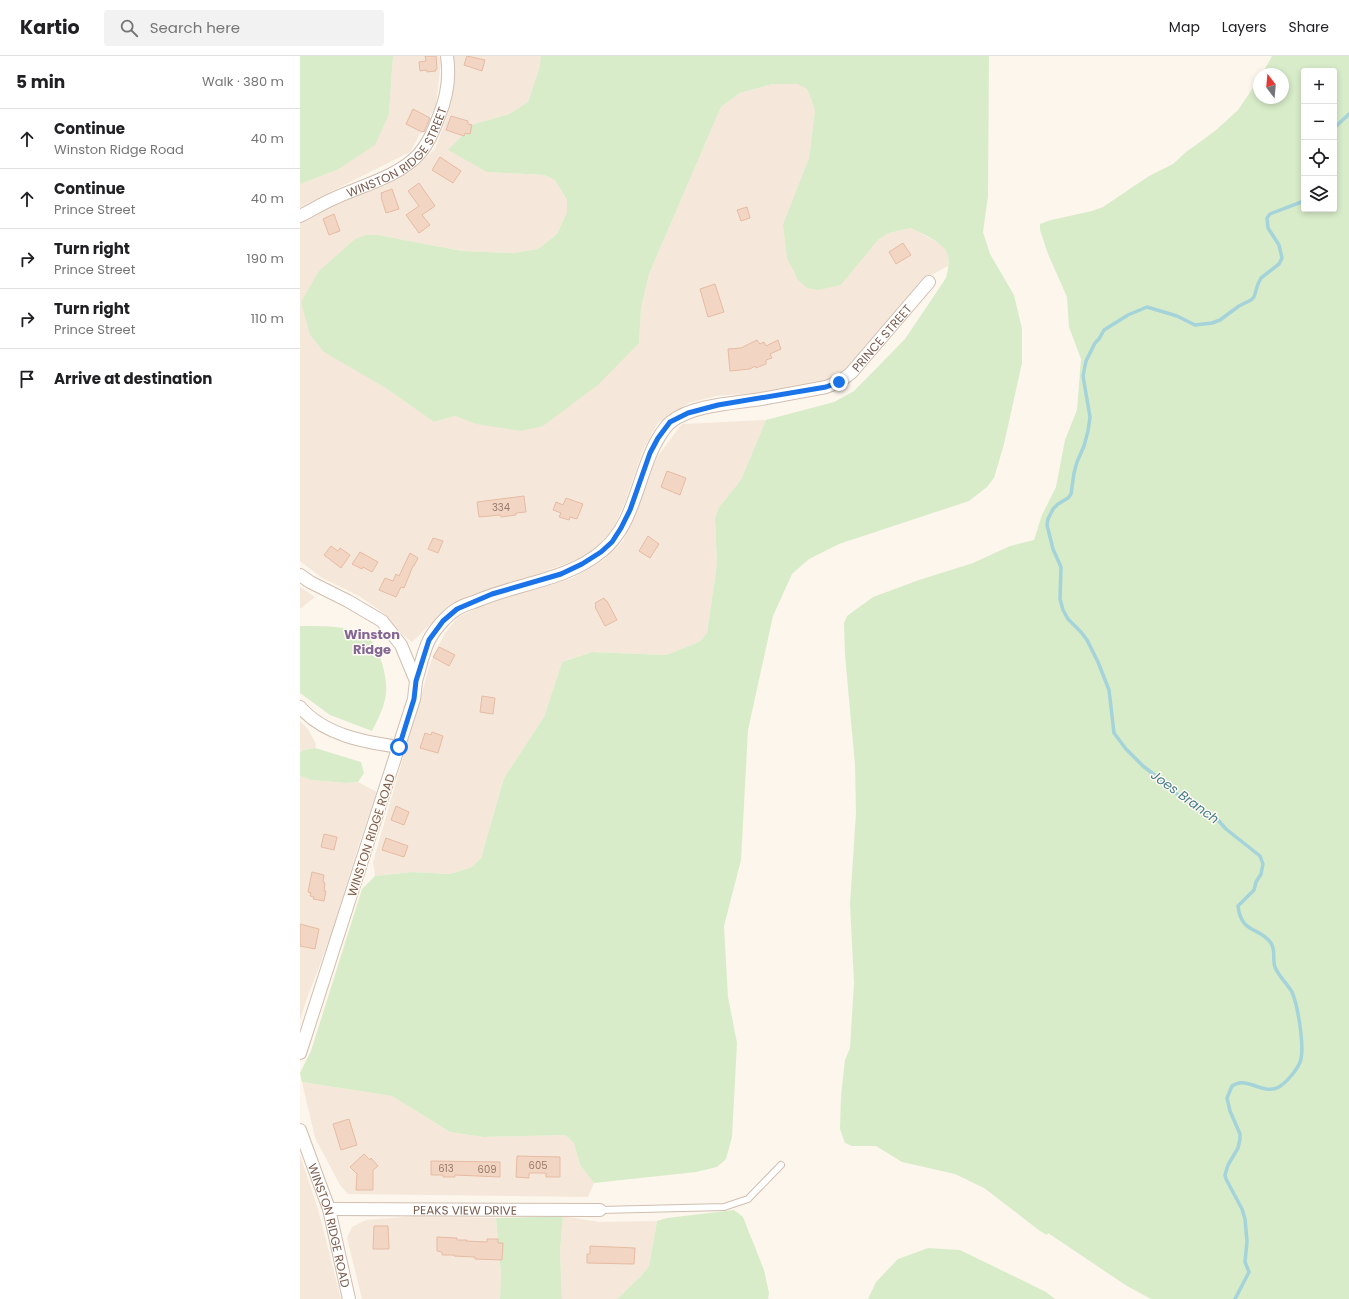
<!DOCTYPE html>
<html lang="en">
<head>
<meta charset="utf-8">
<style>
  body { margin:0; font-family:Poppins,sans-serif; background:#f2f2f2; color:#202124 }
  .controls { position:absolute; right:12px; top:12px; display:grid; overflow:hidden; border-radius:4px; box-shadow:0 2px 6px #0003 }
  .controls button { width:36px; height:36px; display:grid; place-items:center; padding:0; border:0; border-bottom:1px solid #e0e0e0; background:#fff; color:#202124; font:20px sans-serif }
  .compass { position:absolute; left:953px; top:12px; width:36px; height:36px; border-radius:50%; background:#fff; box-shadow:0 2px 6px #0003; rotate:344deg }
  .stop { position:absolute; width:12px; height:12px; margin:-9px; border:3px solid #1a73e8; border-radius:50%; background:#fff }
  .stop.end { background:#1a73e8; border-color:#fff; box-shadow:0 1px 4px #0008 }
  .list { margin:0; padding:0; list-style:none }
  h2 { display:flex; justify-content:space-between; align-items:center; height:52px; margin:0; padding:0 16px; font-size:17px }
  h2 small { font-size:13px; font-weight:400; color:#757577 }
  .list li { display:grid; grid-template-columns:26px 1fr auto; gap:12px; align-items:center; box-sizing:border-box; height:60px; padding:0 16px; border-top:1px solid #e0e0e0 }
  .list b { display:block; font-size:15px; white-space:nowrap }
  .list p { margin:0; font-size:13px; white-space:nowrap; color:#757577 }
  .list em { font-size:13px; font-style:normal; color:#757577 }
  .icon { flex:none; width:22px; height:22px; fill:none; stroke:currentColor; stroke-width:2; stroke-linecap:round; stroke-linejoin:round }
  .map { position:relative; flex:none; width:1049px; height:1243px; overflow:hidden }
  header { display:flex; align-items:center; gap:24px; box-sizing:border-box; height:56px; padding:0 20px; background:#fff; border-bottom:1px solid #e0e0e0 }
  header strong { font-size:19px }
  nav { display:flex; gap:22px; margin-inline-start:auto; font-size:14px }
  .search { width:280px; height:36px; background:#f2f2f2; display:flex; align-items:center; gap:10px; box-sizing:border-box; padding:0 14px; border-radius:4px; color:#757577; font-size:15px }
  main { display:flex }
  aside { flex:1; background:#fff }
  .map>svg:first-child { display:block }
</style>
</head>
<body>
<header>
<strong>Kartio</strong>
<div class="search"><svg class="icon" aria-label="search" viewBox="0 0 24 24"><circle cx="10" cy="10" r="6"/><path d="M15 15l6 6"/></svg>Search here</div>
<nav><a>Map</a><a>Layers</a><a>Share</a></nav>
</header>
<main>
<aside>
<h2>5 min<small>Walk · 380 m</small></h2>
<ul class="list">
<li><svg class="icon" aria-label="ahead" viewBox="0 0 24 24"><path d="M12 20V5M6 11l6-6 6 6"/></svg><div><b>Continue</b><p>Winston Ridge Road</p></div><em>40 m</em></li>
<li><svg class="icon" aria-label="ahead" viewBox="0 0 24 24"><path d="M12 20V5M6 11l6-6 6 6"/></svg><div><b>Continue</b><p>Prince Street</p></div><em>40 m</em></li>
<li><svg class="icon" aria-label="right" viewBox="0 0 24 24"><path d="M7 20v-9h11M14 6l5 5-5 5"/></svg><div><b>Turn right</b><p>Prince Street</p></div><em>190 m</em></li>
<li><svg class="icon" aria-label="right" viewBox="0 0 24 24"><path d="M7 20v-9h11M14 6l5 5-5 5"/></svg><div><b>Turn right</b><p>Prince Street</p></div><em>110 m</em></li>
<li><svg class="icon" aria-label="arrive" viewBox="0 0 24 24"><path d="M6 21V4h12l-3 4 3 4H6"/></svg><div><b>Arrive at destination</b></div></li>
</ul>
</aside>
<div class="map">
<svg width="1049" height="1243" viewBox="0 0 1049 1243">
  <rect width="100%" height="100%" fill="#fdf6ec"/>
  <g fill="#f5e8da">
    <polygon points="93,0 139,0 141,5 136,49 110,96 0,151 0,128 37,114 89,58"/>
    <polygon points="153,0 241,0 239,13 228,46 209,58 174,68 187,116 244,119 255,124 267,144 267,156 257,178 238,193 213,197 162,195 78,179 66,179 84,331 134,366 155,360 176,368 339,287 341,253 349,218 421,51 440,37 473,28 497,28 507,33 515,54 509,102 483,168 541,229 579,183 589,177 611,172 642,189 648,198 648,210 630,220 612,237 575,281 542,317 523,327 455,337 416,340 389,347 358,367 343,394 325,446 313,473 300,488 281,502 227,522 171,541 143,556 112,586 99,576 85,558 59,540 22,522 0,505 0,167 25,154 110,116 135,93 146,63 154,27"/>
    <polygon points="466,364 441,424 419,451 415,462 417,508 407,577 399,586 366,599 292,596 262,606 244,661 204,722 181,802 172,811 150,818 111,816 75,820 73,806 131,605 145,577 158,561 195,544 273,522 303,504 323,485 357,401 382,368"/>
    <polygon points="0,531 15,541 0,553"/>
    <polygon points="0,665 8,673 16,688 15,692 4,694 0,696"/>
    <polygon points="0,720 11,724 46,727 58,726 77,736 58,791 31,880 6,945 0,965"/>
    <polygon points="2,1026 92,1040 150,1076 183,1081 265,1079 274,1087 280,1109 294,1127 288,1141 48,1138 40,1129 15,1082"/>
    <polygon points="0,1099 18,1153 41,1243 0,1243"/>
    <polygon points="114,1160 196,1162 201,1220 200,1243 62,1243 47,1182 52,1171 66,1164"/>
    <polygon points="263,1160 299,1166 357,1165 349,1210 342,1219 317,1243 262,1243 260,1195"/>
  </g>
  <g fill="#d8ecc9" fill-rule="evenodd">
    <polygon points="0,0 93,0 89,58 75,89 37,114 0,128"/>
    <path d="M241 0H689L688 140 683 176 690 198 714 239 722 273V307L704 388 694 422 687 431 669 445 539 488 509 503 492 518 473 560 448 674 441 804 424 870 428 941 437 987 432 1081 426 1103 417 1111 396 1116 294 1127 280 1109 274 1087 265 1079 183 1081 150 1076 92 1040 2 1026 0 1017 11 995 62 833 75 820 111 816 150 818 172 811 181 802 204 722 244 661 262 606 292 596 366 599 399 586 407 577 417 508 415 462 419 451 441 424 466 364 534 346 554 335 605 283 646 222C648 215 649 207 648 200 646 187 622 178 611 172L589 177 579 183 541 229 518 234 507 232 498 224 487 202 483 168 509 102 515 54 507 33 497 28H473L440 37 421 51 349 218 341 253 339 287 299 328 243 370 221 375 176 368 155 360 134 366 84 331 24 296 10 279 1 246 19 215 55 183 66 179H78L162 195 213 197 238 193 257 178 267 156V144L255 124 244 119 187 116 148 94 174 68 209 58 228 46 239 13Z"/>
    <path d="M972 0H1049V1243H851L827 1230 748 1177 747 1179 740 1175 684 1132 655 1118 602 1106 576 1090H552L545 1087 540 1073 541 1040 545 1004 550 992 554 927 550 848 556 757 555 709 545 599 544 567 547 560 573 541 619 524 673 507 710 490 734 484 742 459 756 431 765 384 777 354 781 303 769 271 767 241 748 198 740 174V168L751 164 792 155 803 151 849 120 873 108 886 96 915 75 938 54 959 23V42H983V18H962ZM1004 15H1034V153H1004Z"/>
    <path d="M0 570C19 570 53 569 68 581 80 591 88 624 86 638 84 652 78 663 72 675L30 659 0 637Z"/>
    <polygon points="15,692 61,706 64,717 58,726 46,727 11,724 0,720 0,696 4,694"/>
    <polygon points="434,1154 443,1161 464,1214 469,1237 468,1243 317,1243 342,1219 349,1210 357,1165 367,1162"/>
    <polygon points="263,1160 260,1195 262,1243 200,1243 201,1219 196,1162"/>
    <polygon points="628,1192 660,1194 746,1236 755,1243 568,1243 576,1226 598,1203"/>
  </g>
  <g fill="none" stroke-linecap="round" stroke-linejoin="round">
    <g stroke="#a5d3da" stroke-width="3.5">
      <polyline points="1034,72 1049,58"/>
      <path d="M935 1243 949 1216 945 1206 947 1185 945 1163 942 1153 926 1123 925 1119 928 1109 938 1092 940 1083V1078L930 1055 927 1042 932 1030C935 1028 940 1026 944 1027 953 1027 967 1038 979 1031 987 1026 999 1012 1001 1003 1004 988 998 950 992 936 987 927 979 921 975 911 972 903 976 895 971 887 960 871 941 878 938 850L954 834 956 826 961 818 963 808 960 800 926 773 918 764 879 740 865 727 843 710 826 693 814 677 809 634 798 606 787 584 781 576 768 563 763 554 760 543 761 511 753 493 747 469 748 463 753 453 758 448 768 442 771 438 774 417 777 406 784 390 788 375 790 361 783 320 786 305 795 287 799 283 804 274 828 259 847 251 877 260 895 269 912 267 920 264 939 250 951 244 954 241 958 228 961 222 979 208 982 202 979 189 968 172 967 162 970 158 975 156 1004 145"/>
    </g>
  </g>
  <g fill="#f3d5c3" stroke="#e6bba3">
    <polygon points="125,0 136,0 137,13 135,14 136,15 127,16 127,14 120,15 119,6 126,5"/>
    <polygon points="167,0 185,4 182,15 164,9"/>
    <polygon points="113,53 130,62 124,76 123,75 122,76 106,68"/>
    <polygon points="151,60 168,65 168,68 172,69 170,78 165,77 164,80 146,74"/>
    <polygon points="140,101 161,115 153,127 132,114"/>
    <polygon points="119,127 135,150 122,159 130,169 119,177 106,159 119,150 108,135"/>
    <polygon points="92,133 99,153 86,157 81,141 82,141 81,137"/>
    <polygon points="447,151 450,162 441,165 437,154"/>
    <polygon points="34,158 40,175 29,179 23,163"/>
    <polygon points="603,187 611,199 596,208 589,196"/>
    <polygon points="415,228 424,256 408,261 400,233"/>
    <polygon points="457,284 460,288 464,286 466,290 478,284 481,293 470,298 472,302 466,304 466,308 456,312 455,310 450,313 430,315 428,293 441,292"/>
    <polygon points="367,415 386,422 380,439 361,431"/>
    <polygon points="224,440 226,456 216,457 216,459 201,461 200,459 179,461 177,446"/>
    <polygon points="266,442 283,448 277,463 270,461 269,464 259,461 261,457 253,454 256,446 263,449"/>
    <polygon points="348,480 359,488 350,502 339,495"/>
    <polygon points="133,482 143,485 138,497 128,493"/>
    <polygon points="31,490 38,495 40,492 50,499 41,512 24,499"/>
    <polygon points="60,496 78,506 72,516 63,511 62,513 52,508"/>
    <polygon points="110,497 118,502 114,510 113,510 104,532 101,531 96,541 79,534 85,522 93,525 96,518 99,520"/>
    <polygon points="304,542 306,545 307,545 317,564 305,570 295,551 296,550 295,547"/>
    <polygon points="139,591 155,599 149,610 133,601"/>
    <polygon points="182,640 195,642 193,658 180,656"/>
    <polygon points="132,676 143,680 138,697 120,692 125,677 131,679"/>
    <polygon points="96,750 109,756 104,769 91,764"/>
    <polygon points="24,778 37,781 34,794 21,791"/>
    <polygon points="86,782 108,790 104,801 82,794"/>
    <polygon points="12,816 24,819 23,826 25,827 24,835 26,835 24,845 13,843 14,841 10,840 11,837 8,836"/>
    <polygon points="0,868 19,873 15,893 0,890"/>
    <polygon points="49,1063 57,1089 41,1094 33,1068"/>
    <polygon points="64,1098 70,1104 71,1102 78,1110 73,1114 73,1134 56,1134 57,1118 50,1111"/>
    <polygon points="217,1100 260,1101 260,1121 246,1121 246,1117 229,1117 229,1122 216,1121"/>
    <polygon points="131,1105 200,1106 200,1121 155,1119 155,1121 143,1121 143,1119 131,1119"/>
    <polygon points="74,1170 88,1170 89,1193 73,1193"/>
    <polygon points="137,1181 157,1182 157,1184 167,1184 166,1185 187,1186 187,1183 198,1183 198,1187 203,1187 202,1204 175,1203 175,1201 154,1200 154,1199 142,1199 142,1196 137,1195"/>
    <polygon points="290,1190 335,1192 334,1208 287,1207 287,1198 290,1198"/>
  </g>
  <g fill="none" stroke-linecap="round" stroke-linejoin="round">
    <g stroke="#d1beb0" stroke-width="8">
      <polyline id="service" points="300,1154 424,1151 448,1143 481,1109"/>
    </g>
    <g stroke="#d1beb0" stroke-width="14">
      <g id="minor">
        <path id="s1" d="M0 160C12 154 23 147 35 142 63 129 98 121 119 98 129 87 134 73 139 60 147 41 150 20 147 0"/>
        <polyline points="0,519 10,526 48,545 82,565 101,589 116,625 114,643 0,997"/>
        <path id="s2" d="M116 625C120 612 123 596 129 584 134 574 147 559 157 553 163 549 172 547 179 544 219 527 268 524 302 495 334 469 337 423 355 388 359 381 364 371 371 366 391 349 435 347 461 343 482 339 504 335 526 331L539 326 551 317 629 226"/>
        <path d="M0 651C24 679 64 686 99 691"/>
        <path id="s3" d="M0 1074 29 1153 49 1243"/>
        <path id="s4" d="M29 1153 300 1154"/>
      </g>
    </g>
    <use href="#service" stroke="#fff" stroke-width="6"/>
    <use href="#minor" stroke="#fff" stroke-width="12"/>
  </g>
  <g fill="none" stroke-linecap="round" stroke-linejoin="round">
    <polyline stroke="#1a73e8" stroke-width="5" points="99,691 114,643 116,625 129,584 143,565 157,553 192,538 261,518 282,508 301,496 312,486 321,472 330,454 350,397 358,382 370,366 388,357 418,349 526,331 539,326"/>
  </g>
  <g text-anchor="middle" dominant-baseline="central" stroke-width="3" stroke-linejoin="round" paint-order="stroke">
    <g font-size="10" fill="#987a6a">
      <text x="201" y="451">334</text>
      <text x="238" y="1109">605</text>
      <text x="146" y="1112">613</text>
      <text x="187" y="1113">609</text>
    </g>
    <g font-size="12" fill="#7a5c4d" stroke="#fffaf3">
      <text stroke="none"><textPath href="#s1" startOffset="120">WINSTON RIDGE STREET</textPath></text>
      <text stroke="none"><textPath href="#s2" startOffset="626">PRINCE STREET</textPath></text>
      <text transform="translate(71 779) rotate(-72)">WINSTON RIDGE ROAD</text>
      <text stroke="none"><textPath href="#s4" startOffset="136">PEAKS VIEW DRIVE</textPath></text>
      <text stroke="none"><textPath href="#s3" startOffset="100">WINSTON RIDGE ROAD</textPath></text>
    </g>
    <g font-size="13" font-weight="bold" fill="#846695" stroke="#fffaf3">
      <text x="72" y="578">Winston<tspan x="72" dy="15">Ridge</tspan></text>
    </g>
    <g font-size="13" font-style="italic" fill="#437c86" stroke="#fffaf3">
      <text transform="translate(885 741) rotate(36)">Joes Branch</text>
    </g>
  </g>
</svg>
<div class="controls">
<button>+</button>
<button>−</button>
<button><svg class="icon" aria-label="locate" viewBox="0 0 24 24"><circle cx="12" cy="12" r="6"/><path d="M12 2v4M12 18v4M2 12h4M18 12h4"/></svg></button>
<button><svg class="icon" aria-label="layers" viewBox="0 0 24 24"><path d="M12 4l9 5-9 5-9-5zM3 14l9 5 9-5"/></svg></button>
</div>
<svg class="compass" viewBox="-18 -18 36 36"><path d="M0-13l5 13h-10z" fill="#e53935"/><path d="M0 13l5-13h-10z" fill="#757577"/></svg>
<div class="stop" style="left:99px;top:691px"></div>
<div class="stop end" style="left:539px;top:326px"></div>
</div>
</main>
</body>
</html>
